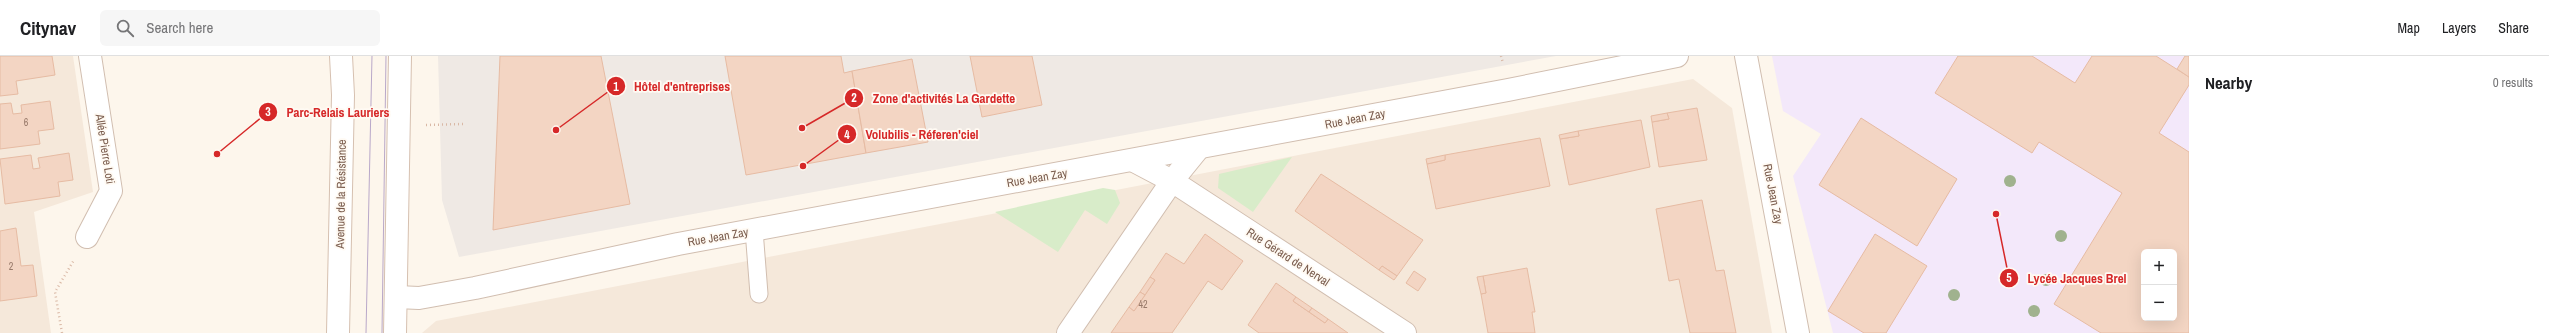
<!DOCTYPE html>
<html lang="en">
<head>
<meta charset="utf-8">
<style>
  body { margin:0; font-family:"Archivo Narrow",sans-serif; background:#f6f6f6; color:#202124 }
  .controls { position:absolute; right:12px; bottom:12px; display:grid; overflow:hidden; border-radius:6px; box-shadow:0 4px 16px #0002 }
  .controls button { width:36px; height:36px; display:grid; place-items:center; padding:0; border:0; border-bottom:1px solid #e0e0e0; background:#fff; color:#202124; font:20px sans-serif }
  .list { margin:0; padding:0; list-style:none }
  h2 { display:flex; justify-content:space-between; align-items:center; height:52px; margin:0; padding:0 16px; font-size:17px }
  h2 small { font-size:13px; font-weight:400; color:#757577 }
  .icon { flex:none; width:22px; height:22px; fill:none; stroke:currentColor; stroke-width:2; stroke-linecap:round; stroke-linejoin:round }
  .map { position:relative; flex:none; width:2189px; height:277px; overflow:hidden }
  header { display:flex; align-items:center; gap:24px; box-sizing:border-box; height:56px; padding:0 20px; background:#fff; border-bottom:1px solid #e0e0e0 }
  header strong { font-size:19px }
  nav { display:flex; gap:22px; margin-inline-start:auto; font-size:14px }
  .search { width:280px; height:36px; background:#f6f6f6; display:flex; align-items:center; gap:10px; box-sizing:border-box; padding:0 14px; border-radius:6px; color:#757577; font-size:15px }
  main { display:flex }
  aside { flex:1; background:#fff }
  .map>svg:first-child { display:block }
</style>
</head>
<body>
<header>
<strong>Citynav</strong>
<div class="search"><svg class="icon" aria-label="search" viewBox="0 0 24 24"><circle cx="10" cy="10" r="6"/><path d="M15 15l6 6"/></svg>Search here</div>
<nav><a>Map</a><a>Layers</a><a>Share</a></nav>
</header>
<main>
<div class="map">
<svg width="2189" height="277" viewBox="0 0 2189 277">
  <rect width="100%" height="100%" fill="#fdf6ec"/>
  <g fill="#f5e8da">
    <polygon points="0,0 73,0 93,136 34,156 51,277 0,277"/>
    <polygon points="1693,23 1732,52 1772,277 422,277 436,265"/>
  </g>
  <polygon fill="#efe9e4" points="438,0 1556,0 459,201 442,144"/>
  <path fill="#f3e8fa" fill-rule="evenodd" d="M1772 0H2189V277H1833L1793 120 1821 78 1783 55ZM2144 196H2174V262H2144Z"/>
  <g fill="#d8ecc9">
    <polygon points="1292,101 1253,156 1218,132 1219,118"/>
    <polygon points="1103,132 1115,134 1120,147 1107,168 1085,154 1058,196 995,156"/>
  </g>
  <g fill="#f3d5c3" stroke="#e6bba3" fill-rule="evenodd">
    <polygon points="0,0 52,0 55,19 16,25 18,38 0,40"/>
    <polygon points="500,0 601,0 630,148 493,174"/>
    <polygon points="725,0 841,0 844,17 852,15 866,97 746,119"/>
    <polygon points="970,0 1032,0 1042,49 982,61"/>
    <path d="M1958 0H2032L2075 27 2092 0H2156L2189 21V29L2159 77 2189 96V277H2101L2054 248 2122 137 2039 86 2032 97 1935 37ZM2144 196H2174V262H2144Z"/>
    <polygon points="2185,0 2189,0 2189,21 2177,13"/>
    <polygon points="912,3 928,86 866,97 852,15"/>
    <polygon points="50,45 54,73 38,75 40,88 0,93 0,48 11,47 13,58 22,57 21,49"/>
    <polygon points="1697,52 1707,104 1659,111 1652,66 1669,63 1667,57"/>
    <polygon points="1667,57 1669,63 1652,66 1651,60"/>
    <polygon points="1861,62 1957,123 1917,190 1819,129"/>
    <polygon points="1641,64 1650,111 1569,129 1560,83 1579,80 1578,75"/>
    <polygon points="1578,75 1579,80 1560,83 1559,79"/>
    <polygon points="1540,82 1550,130 1436,153 1427,108 1445,104 1445,99"/>
    <polygon points="69,97 73,124 58,126 60,140 5,148 0,103 31,99 33,113 40,112 38,102"/>
    <polygon points="1445,99 1445,104 1427,108 1426,103"/>
    <polygon points="1321,118 1423,184 1397,220 1382,210 1379,214 1295,155"/>
    <polygon points="1702,144 1716,215 1724,214 1736,277 1690,277 1679,223 1669,225 1656,153"/>
    <polygon points="16,172 21,210 33,209 37,240 0,245 0,175"/>
    <polygon points="1205,178 1243,205 1222,234 1208,225 1172,277 1111,277 1129,251 1134,255 1145,239 1155,224 1150,221 1166,197 1184,208"/>
    <polygon points="1875,178 1927,210 1886,277 1864,277 1828,255"/>
    <polygon points="1382,210 1397,220 1394,224 1379,214"/>
    <polygon points="1527,212 1535,256 1532,256 1535,277 1488,277 1481,238 1486,237 1483,220"/>
    <polygon points="1414,215 1426,223 1418,235 1406,227"/>
    <polygon points="1483,220 1486,237 1481,238 1477,221"/>
    <polygon points="1150,221 1155,224 1145,239 1140,236"/>
    <polygon points="1276,227 1296,241 1293,245 1325,267 1328,263 1348,277 1259,277 1248,269"/>
    <polygon points="1140,236 1145,239 1134,255 1129,251"/>
    <polygon points="1296,241 1312,252 1309,256 1293,245"/>
    <polygon points="1312,252 1328,263 1325,267 1309,256"/>
  </g>
  <g fill="none" stroke-linecap="round" stroke-linejoin="round">
    <g stroke="#d1beb0" stroke-width="19">
      <polyline id="lane" points="754,174 759,238"/>
    </g>
    <g stroke="#d1beb0" stroke-width="24">
      <g id="street">
        <polyline points="1746,0 1798,277"/>
        <polyline points="1134,105 1172,125 1405,277"/>
        <polyline points="87,181 111,135 90,0"/>
        <polyline points="397,241 419,242 475,232 678,188 1508,34 1677,0"/>
        <polyline points="1068,277 1172,125 1198,93"/>
      </g>
    </g>
    <g stroke="#d6c0b0" stroke-width="24">
      <g id="secondary">
        <polyline points="338,277 343,39 341,0"/>
        <polyline points="395,277 400,0"/>
      </g>
    </g>
    <g stroke="#d9b8a5" stroke-width="2.5" stroke-dasharray="1 3" stroke-linecap="butt">
      <polyline points="1501,0 1503,7"/>
      <polyline points="426,69 463,68"/>
      <polyline points="62,277 55,236 74,204"/>
    </g>
    <use href="#lane" stroke="#fff" stroke-width="17"/>
    <use href="#street" stroke="#fff" stroke-width="22"/>
    <use href="#secondary" stroke="#fff" stroke-width="22"/>
    <g stroke="#b9a8c9" stroke-width="1">
      <polyline points="366,277 372,0"/>
      <polyline points="382,277 386,0"/>
    </g>
  </g>
  <g fill="#a0b28e">
    <circle cx="2010" cy="125" r="6"/>
    <circle cx="2061" cy="180" r="6"/>
    <circle cx="2046" cy="224" r="6"/>
    <circle cx="1954" cy="239" r="6"/>
    <circle cx="2034" cy="255" r="6"/>
  </g>
  <g text-anchor="middle" dominant-baseline="central" stroke-width="3.5" stroke-linejoin="round" paint-order="stroke">
    <g font-size="10" fill="#987a6a">
      <text x="26" y="66">6</text>
      <text x="11" y="210">2</text>
      <text x="1143" y="248">42</text>
    </g>
    <g font-size="12" fill="#7a5c4d" stroke="#fffaf3">
      <text transform="translate(1355 63) rotate(-11)">Rue Jean Zay</text>
      <text transform="translate(105 93) rotate(81)">Allée Pierre Loti</text>
      <text transform="translate(1037 122) rotate(-10)">Rue Jean Zay</text>
      <text transform="translate(341 138) rotate(-89)">Avenue de la Résistance</text>
      <text transform="translate(1773 138) rotate(79)">Rue Jean Zay</text>
      <text transform="translate(718 181) rotate(-10)">Rue Jean Zay</text>
      <text transform="translate(1288 201) rotate(33)">Rue Gérard de Nerval</text>
    </g>
  </g>
  <path fill="none" stroke="#d62828" stroke-width="1.5" d="M556 74L616 30M802 72L854 42M217 98L268 56M803 110L847 78M1996 158L2009 222"/>
  <g fill="#d62828" stroke="#fffaf3" stroke-width="1.5">
    <circle cx="556" cy="74" r="4"/>
    <circle cx="802" cy="72" r="4"/>
    <circle cx="217" cy="98" r="4"/>
    <circle cx="803" cy="110" r="4"/>
    <circle cx="1996" cy="158" r="4"/>
    <circle cx="616" cy="30" r="10"/>
    <circle cx="854" cy="42" r="10"/>
    <circle cx="268" cy="56" r="10"/>
    <circle cx="847" cy="78" r="10"/>
    <circle cx="2009" cy="222" r="10"/>
  </g>
  <g font-size="12" text-anchor="middle" font-weight="bold" fill="#fff">
    <text x="616" y="35">1</text>
    <text x="854" y="46">2</text>
    <text x="268" y="60">3</text>
    <text x="847" y="83">4</text>
    <text x="2009" y="226">5</text>
  </g>
  <g font-size="13" text-anchor="middle" font-weight="bold" fill="#d62828" stroke="#fffaf3" stroke-width="3.5" stroke-linejoin="round" paint-order="stroke">
    <text x="682" y="35">Hôtel d'entreprises</text>
    <text x="944" y="47">Zone d'activités La Gardette</text>
    <text x="338" y="61">Parc-Relais Lauriers</text>
    <text x="922" y="83">Volubilis - Réferen'ciel</text>
    <text x="2077" y="227">Lycée Jacques Brel</text>
  </g>
</svg>
<div class="controls">
<button>+</button>
<button>−</button>
</div>
</div>
<aside>
<h2>Nearby<small>0 results</small></h2>
<ul class="list">
</ul>
</aside>
</main>
</body>
</html>
